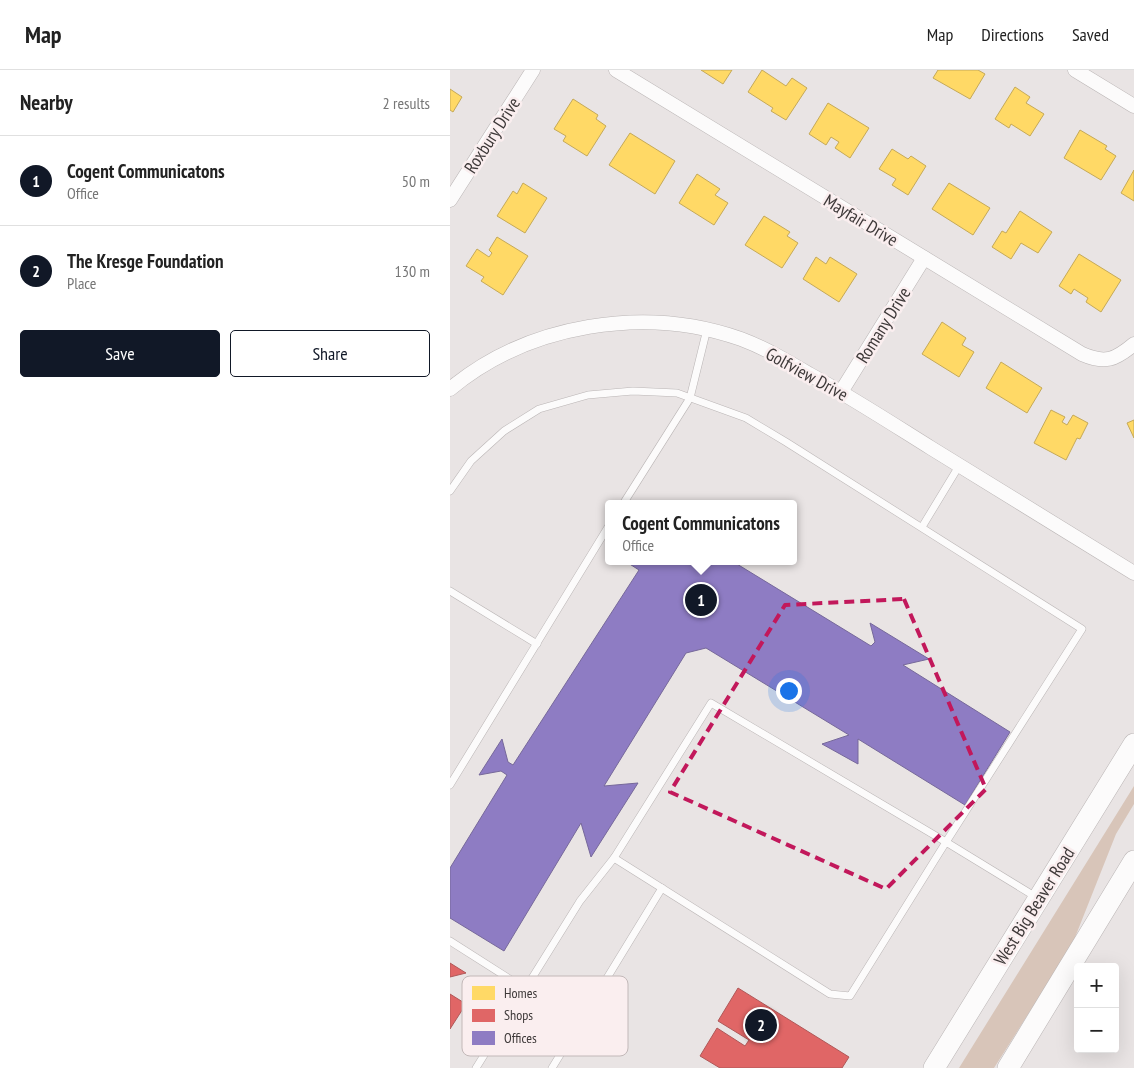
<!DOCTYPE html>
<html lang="en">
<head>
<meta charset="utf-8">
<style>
  body { margin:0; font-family:"PT Sans Narrow",sans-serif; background:#f6f6f6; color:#222 }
  .controls { position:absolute; right:15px; bottom:15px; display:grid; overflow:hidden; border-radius:5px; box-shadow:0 5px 20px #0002 }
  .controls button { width:45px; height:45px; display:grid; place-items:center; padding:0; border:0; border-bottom:1px solid #e0e0e0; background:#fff; color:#222; font:25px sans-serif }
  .you { position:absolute; left:338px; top:620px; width:18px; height:18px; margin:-12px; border:4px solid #fff; border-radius:50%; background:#1a73e8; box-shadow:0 0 0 8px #1a73e833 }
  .badge { display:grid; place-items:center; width:32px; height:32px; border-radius:50%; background:#111827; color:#fff; font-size:16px; font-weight:700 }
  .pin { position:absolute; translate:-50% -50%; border:2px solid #fff; box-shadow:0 1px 5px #0006 }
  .popup { position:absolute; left:155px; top:430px; width:192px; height:65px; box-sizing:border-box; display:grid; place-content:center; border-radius:5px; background:#fff; filter:drop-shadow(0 1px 4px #0005); font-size:16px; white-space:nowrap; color:#767676 }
  .popup b { font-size:19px; color:#222 }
  .popup::after { content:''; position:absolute; left:50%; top:100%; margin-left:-10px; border:10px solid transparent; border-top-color:#fff }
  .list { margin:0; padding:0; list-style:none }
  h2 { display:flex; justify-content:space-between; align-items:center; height:65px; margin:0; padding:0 20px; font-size:21px }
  h2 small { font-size:16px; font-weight:400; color:#767676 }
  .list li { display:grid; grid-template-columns:32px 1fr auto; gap:15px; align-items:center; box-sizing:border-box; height:90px; padding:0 20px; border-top:1px solid #e0e0e0 }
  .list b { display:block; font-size:19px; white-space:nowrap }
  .list p { margin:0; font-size:16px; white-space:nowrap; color:#767676 }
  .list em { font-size:16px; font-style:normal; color:#767676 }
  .actions { display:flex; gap:10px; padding:15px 20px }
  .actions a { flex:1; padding:11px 0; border:1px solid #111827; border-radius:5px; text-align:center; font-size:18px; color:#111827 }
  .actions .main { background:#111827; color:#fff }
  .map { position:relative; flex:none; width:684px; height:998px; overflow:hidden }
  header { display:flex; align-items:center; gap:30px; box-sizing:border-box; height:70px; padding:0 25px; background:#fff; border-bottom:1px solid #e0e0e0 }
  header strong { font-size:24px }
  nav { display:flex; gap:28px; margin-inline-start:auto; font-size:18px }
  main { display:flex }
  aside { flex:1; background:#fff }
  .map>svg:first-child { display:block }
</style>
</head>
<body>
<header>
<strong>Map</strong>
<nav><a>Map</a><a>Directions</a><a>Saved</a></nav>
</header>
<main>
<aside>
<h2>Nearby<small>2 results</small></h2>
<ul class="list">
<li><span class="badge">1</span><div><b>Cogent Communicatons</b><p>Office</p></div><em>50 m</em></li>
<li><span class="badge">2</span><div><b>The Kresge Foundation</b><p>Place</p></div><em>130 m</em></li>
</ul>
<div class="actions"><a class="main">Save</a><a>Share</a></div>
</aside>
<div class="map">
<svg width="684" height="998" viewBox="0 0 684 998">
  <rect width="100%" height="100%" fill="#e9e4e4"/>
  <polygon fill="#d8c5b9" points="684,716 684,734 666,764 622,875 544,998 509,998"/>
  <g fill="#ffd966" stroke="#c5a958">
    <polygon points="251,0 282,0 273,14"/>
    <polygon points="312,0 336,16 342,8 357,18 336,50 321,41 323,38 298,22"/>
    <polygon points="488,0 528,0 535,4 520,29 483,8"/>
    <polygon points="565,17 580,27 576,33 594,44 580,66 561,54 559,58 545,49"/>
    <polygon points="0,19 12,27 3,42 0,40"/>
    <polygon points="123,29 148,45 146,49 156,56 137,86 113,71 116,66 104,59"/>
    <polygon points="378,33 419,58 400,88 385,78 389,72 381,67 376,75 359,64"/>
    <polygon points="630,60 657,76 655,79 666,86 651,110 614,88"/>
    <polygon points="180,63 225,91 205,124 159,95"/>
    <polygon points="442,79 458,89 461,86 476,96 458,125 442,115 446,109 429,99"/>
    <polygon points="684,100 684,131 671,123"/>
    <polygon points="247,104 270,119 265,125 278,133 264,155 229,133"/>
    <polygon points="73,113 97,128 75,163 47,146 63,121 67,124"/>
    <polygon points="499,113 540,138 523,165 482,139"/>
    <polygon points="570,141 602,162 588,183 571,173 561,189 542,177 552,161 556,163"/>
    <polygon points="314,146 340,162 337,166 348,173 332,198 295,175"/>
    <polygon points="47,167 78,186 53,225 31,211 34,207 16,196 27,179 39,187 42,183 39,180"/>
    <polygon points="629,184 671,210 651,242 636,232 638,228 624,219 621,224 609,216"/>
    <polygon points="366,187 376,194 380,187 407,204 389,232 353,209"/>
    <polygon points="492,252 516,268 512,275 524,282 509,307 472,284"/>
    <polygon points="551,292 592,318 577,343 536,318"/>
    <polygon points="601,340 615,347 612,352 617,355 623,345 638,353 630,369 627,368 616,390 584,373"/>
    <polygon points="684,350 684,368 677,353"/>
  </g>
  <g fill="#e06666" stroke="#af5858">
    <polygon points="0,893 16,903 0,907"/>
    <polygon points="288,918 399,987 392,998 270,998 250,986 267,958 295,976 299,970 268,951"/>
    <polygon points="0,924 16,934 0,959"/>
  </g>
  <polygon fill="#8e7cc3" stroke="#76689a" points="175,491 282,491 421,576 425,572 420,553 479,589 453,595 560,662 515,735 408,669 408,694 372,674 399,665 256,578 236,583 154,716 188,713 141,787 131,753 54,881 0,848 0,798 57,705 51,701 29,705 52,669 58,692 63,695 189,500"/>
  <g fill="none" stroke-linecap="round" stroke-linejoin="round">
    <g stroke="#bab5b5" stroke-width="8">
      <g id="lane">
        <polyline points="0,421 21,391 54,361 89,339 138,325 183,321 227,323 296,348 336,372 632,559 496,772 261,633 164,788 130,831 26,998"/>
        <polyline points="173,434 240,328 257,259"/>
        <polyline points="472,457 509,396"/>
        <polyline points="0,521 87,574"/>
        <polyline points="0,715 158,457"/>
        <polyline points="164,788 380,924 400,926 496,772 586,827"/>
        <polyline points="0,871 129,953"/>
        <polyline points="102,998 212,818"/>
      </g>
    </g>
    <g stroke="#bab5b5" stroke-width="15">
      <g id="street">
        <path d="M166 0 632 284C655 294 665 290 684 274"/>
        <polyline points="625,0 684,36"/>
        <polyline points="0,130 83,0"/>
        <path d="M0 319C78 254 195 235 291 269 315 278 337 291 359 304 401 327 441 353 481 378 548 420 616 461 684 503"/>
        <polyline points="391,322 474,188"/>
      </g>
    </g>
    <g stroke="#bab5b5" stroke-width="22">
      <g id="primary">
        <polyline points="484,998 684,674"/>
        <polyline points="558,998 684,791"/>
      </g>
    </g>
    <use href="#lane" stroke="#fcfbfb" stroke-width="7"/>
    <use href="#street" stroke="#fcfbfb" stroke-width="14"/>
    <use href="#primary" stroke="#fcfbfb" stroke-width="21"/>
  </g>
  <path fill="none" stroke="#c2185b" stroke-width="4" stroke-dasharray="10 6" stroke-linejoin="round" d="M454 529 536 719 436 819 220 722 335 535Z"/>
  <g text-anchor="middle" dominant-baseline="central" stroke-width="5" stroke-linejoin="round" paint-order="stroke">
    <g font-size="18" fill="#3e3939" stroke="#faeeef">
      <text transform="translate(42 65) rotate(-57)">Roxbury Drive</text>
      <text transform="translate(411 150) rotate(31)">Mayfair Drive</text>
      <text transform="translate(433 255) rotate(-58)">Romany Drive</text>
      <text transform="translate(357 304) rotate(29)">Golfview Drive</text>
      <text transform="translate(584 836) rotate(-58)">West Big Beaver Road</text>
    </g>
  </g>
  <rect x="12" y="906" width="166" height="80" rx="8" fill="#faeeef" stroke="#c2b8b8" stroke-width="1"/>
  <rect x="22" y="916" width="23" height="14" fill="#ffd966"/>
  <rect x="22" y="939" width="23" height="13" fill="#e06666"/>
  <rect x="22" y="961" width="23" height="14" fill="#8e7cc3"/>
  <g font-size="14" fill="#3e3939">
    <text x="54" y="928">Homes</text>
    <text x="54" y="950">Shops</text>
    <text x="54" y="973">Offices</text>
  </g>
</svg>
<div class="controls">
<button>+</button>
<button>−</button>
</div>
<div class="you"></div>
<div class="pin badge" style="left:251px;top:530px">1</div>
<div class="popup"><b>Cogent Communicatons</b>Office</div>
<div class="pin badge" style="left:311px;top:955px">2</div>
</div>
</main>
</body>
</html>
